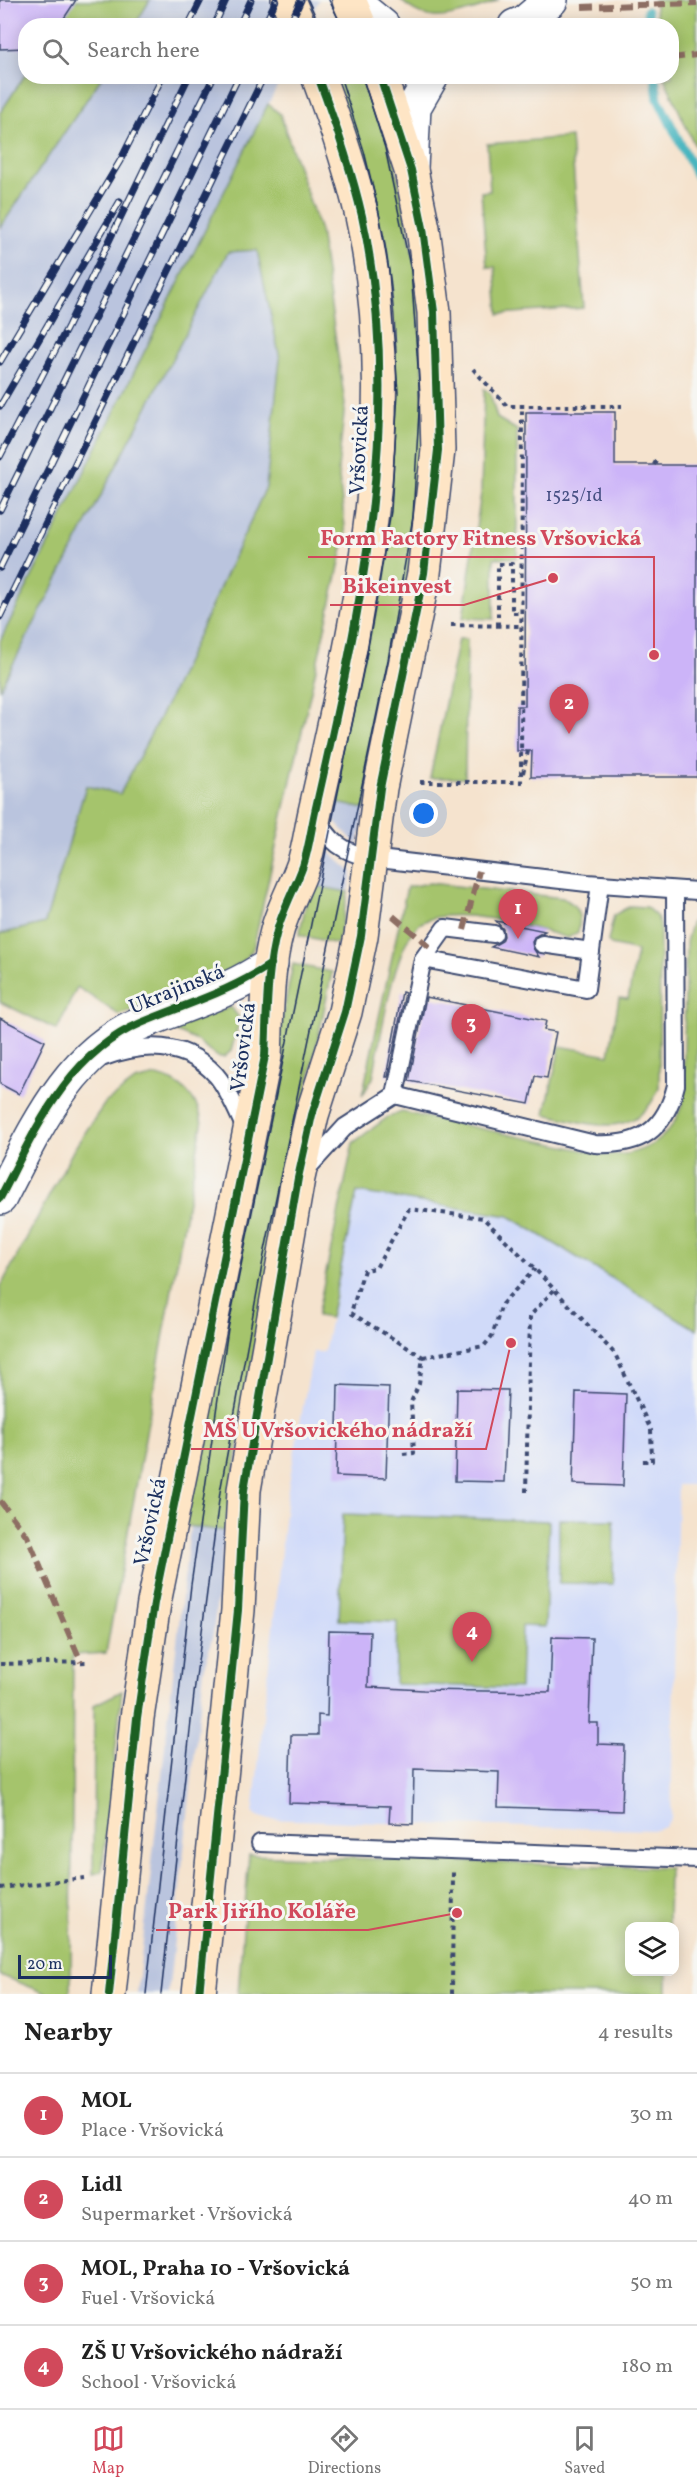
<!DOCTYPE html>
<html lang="en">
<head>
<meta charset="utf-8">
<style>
  body { margin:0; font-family:Vollkorn,serif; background:#f6f6f6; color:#222 }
  .controls { position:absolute; right:18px; bottom:18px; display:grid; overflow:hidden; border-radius:12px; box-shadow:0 3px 15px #0003 }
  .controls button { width:54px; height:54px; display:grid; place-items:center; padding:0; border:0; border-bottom:2px solid #e0e0e0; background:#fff; color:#222; font:30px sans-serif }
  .scale { position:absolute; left:18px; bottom:15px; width:94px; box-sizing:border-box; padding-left:6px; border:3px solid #1b2f5e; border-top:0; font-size:16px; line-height:21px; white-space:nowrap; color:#1b2f5e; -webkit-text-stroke:4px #f6f6f2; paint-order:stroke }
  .you { position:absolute; left:424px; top:814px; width:21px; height:21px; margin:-15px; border:4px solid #fff; border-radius:50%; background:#1a73e8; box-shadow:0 0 0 9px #1a73e833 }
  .badge { display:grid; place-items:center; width:39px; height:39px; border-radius:50%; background:#d1495b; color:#fff; font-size:20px; font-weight:700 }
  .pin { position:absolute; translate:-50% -50px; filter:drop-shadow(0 2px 3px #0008) }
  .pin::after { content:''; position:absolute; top:32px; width:21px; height:18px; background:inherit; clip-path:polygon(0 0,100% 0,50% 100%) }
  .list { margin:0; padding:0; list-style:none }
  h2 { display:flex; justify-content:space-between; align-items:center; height:78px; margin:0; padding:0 24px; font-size:26px }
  h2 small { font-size:20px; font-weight:400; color:#767676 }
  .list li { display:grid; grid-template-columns:39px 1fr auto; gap:18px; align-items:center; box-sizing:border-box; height:84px; padding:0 24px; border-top:2px solid #e0e0e0 }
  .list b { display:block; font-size:22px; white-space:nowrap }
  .list p { margin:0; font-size:20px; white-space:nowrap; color:#767676 }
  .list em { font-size:20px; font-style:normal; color:#767676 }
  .icon { flex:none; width:33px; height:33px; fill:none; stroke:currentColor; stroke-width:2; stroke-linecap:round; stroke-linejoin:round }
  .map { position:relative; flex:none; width:697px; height:1994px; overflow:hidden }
  .search { position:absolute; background:#fff; box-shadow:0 3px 15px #0003; left:18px; right:18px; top:18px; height:66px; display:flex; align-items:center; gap:15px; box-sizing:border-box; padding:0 21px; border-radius:24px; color:#767676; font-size:22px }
  .sheet { height:414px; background:#fff }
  nav { display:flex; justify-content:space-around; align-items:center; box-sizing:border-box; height:84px; border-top:2px solid #e0e0e0; background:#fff; font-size:16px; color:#767676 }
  nav a { display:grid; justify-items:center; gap:3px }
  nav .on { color:#d1495b }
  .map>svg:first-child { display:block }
</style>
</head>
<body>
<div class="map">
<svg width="697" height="1994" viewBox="0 0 697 1994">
  <rect width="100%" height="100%" fill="#f6f6f2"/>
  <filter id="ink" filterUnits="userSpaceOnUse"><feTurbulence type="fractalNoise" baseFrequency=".0167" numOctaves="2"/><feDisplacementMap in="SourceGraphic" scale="12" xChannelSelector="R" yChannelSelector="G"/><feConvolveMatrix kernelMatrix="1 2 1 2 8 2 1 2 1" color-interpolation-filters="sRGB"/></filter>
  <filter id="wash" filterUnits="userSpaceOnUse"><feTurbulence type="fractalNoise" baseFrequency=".008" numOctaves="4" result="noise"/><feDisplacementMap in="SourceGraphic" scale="24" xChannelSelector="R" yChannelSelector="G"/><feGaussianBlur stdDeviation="1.35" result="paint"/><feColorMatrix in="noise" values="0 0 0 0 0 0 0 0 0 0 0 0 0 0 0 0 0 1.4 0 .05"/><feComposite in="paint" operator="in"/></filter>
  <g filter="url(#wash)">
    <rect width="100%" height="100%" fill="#f5e3ce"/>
    <polygon fill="#d0daf9" points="357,1191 509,1216 697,1330 697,1485 678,1485 671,1818 665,1827 656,1830 413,1824 266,1819 253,1814 287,1494 313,1352 324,1352"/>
    <g fill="#bac4de">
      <polygon points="0,0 26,26 25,76 0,114"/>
      <polygon points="150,0 319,0 306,25 135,26"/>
      <polygon points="102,77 282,77 0,641 0,228"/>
      <polygon points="257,250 280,359 266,487 168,701 120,794 86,787 45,923 0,934 0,689 228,251"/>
      <polygon points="328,801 365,809 358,846 327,813"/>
      <polygon points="319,843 352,872 348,892 310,885"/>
      <polygon points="190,1527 225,1531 213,1634 204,1670 168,1994 137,1994"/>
    </g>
    <g fill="#a5c46c" stroke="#607a65" stroke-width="1.5">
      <polygon points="75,0 150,0 135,25 58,26"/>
      <path d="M401 0H498C487 7 447 19 434 17 423 16 408 8 401 0Z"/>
      <polygon points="654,0 697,0 697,151 664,77 672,76 672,26 657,25"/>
      <polygon points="25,75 102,77 0,228 0,113"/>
      <polygon points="332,77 370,77 391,143 416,269 425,393 419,516 365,809 328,801 389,452"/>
      <path d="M268 104 280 114 320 231 345 404 338 469 346 535 253 949C232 982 156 1000 119 1015L77 987 57 1030 0 1002V934L45 923 86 786 120 794 168 701 266 487 280 359 257 250 228 252 0 689V641Z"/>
      <polygon points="571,137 584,308 499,314 495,267 487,267 481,192 490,191 487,144"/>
      <polygon points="484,389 490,393 497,418 517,430 517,558 494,558 494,619 463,618 481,493"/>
      <polygon points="458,639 467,639 465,778 430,778"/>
      <path d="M430 883 563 898C578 905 582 917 578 932L568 938C534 928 452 903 421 923 393 942 380 1043 373 1078L362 1096 407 887Z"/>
      <polygon points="310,885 348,892 338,944 299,935"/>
      <path d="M630 906 646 907 657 917 660 925 659 1088C637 1142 589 1124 545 1114L560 1046 609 1055 619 998 628 999 637 951 611 945 608 941 614 915Z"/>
      <path d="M697 916V1330L509 1216 357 1192 330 1318 317 1316 353 1143 388 1117 402 1112 607 1155C644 1156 673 1138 683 1101L686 942 691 924Z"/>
      <path d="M293 964 332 972C293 1158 253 1344 225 1531L180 1525Z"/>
      <polygon points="231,1007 240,1019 231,1051 224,1057 218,1057 197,1041 175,1031 178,1026"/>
      <path d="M156 1076C181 1080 199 1099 202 1124L106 1653 73 1655 71 1987 68 1994H48L0 1975V1288L74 1149 105 1103 135 1081Z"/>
      <polygon points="343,1514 549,1521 545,1627 522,1626 520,1688 395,1684 397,1622 339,1620"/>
      <polygon points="559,1519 614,1520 613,1584 559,1583"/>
      <polygon points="122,1691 102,1872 93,1874 94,1705"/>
      <polygon points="249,1855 669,1868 668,1926 630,1926 630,1972 667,1972 667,1994 238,1994"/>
    </g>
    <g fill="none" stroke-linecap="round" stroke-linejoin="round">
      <g stroke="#46b5bf" stroke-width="9">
        <polyline points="647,11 649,26"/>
        <polyline points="655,76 658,99 697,176"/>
      </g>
    </g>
    <g id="blocks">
      <g fill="#ccb4f8">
        <polygon points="0,0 76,0 59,26 26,26 26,48 0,49"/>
        <polygon points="526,412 615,412 615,465 697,465 697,777 531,777 532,751 517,751 517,706 525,706"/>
        <polygon points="496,921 545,931 534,937 532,942 533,948 539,957 491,947 502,941 504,936 503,929"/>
        <polygon points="402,992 405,993 388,1077 386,1077"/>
        <polygon points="426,997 546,1021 544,1030 556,1032 547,1078 535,1076 529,1104 409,1081"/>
        <polygon points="0,1018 45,1041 19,1094 0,1084"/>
        <polygon points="338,1385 389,1387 386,1478 336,1476"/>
        <polygon points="457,1389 508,1390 504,1482 455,1481"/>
        <polygon points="576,1392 626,1394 623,1486 573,1484"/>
        <polygon points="329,1631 370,1632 368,1687 423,1690 550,1692 552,1637 592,1638 589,1723 598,1723 598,1744 624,1745 622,1811 498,1807 499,1772 414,1769 413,1824 389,1823 390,1806 289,1803 291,1735 318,1735 318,1715 327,1716"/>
      </g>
    </g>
  </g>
  <g filter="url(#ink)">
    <use href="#blocks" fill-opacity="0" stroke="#3c4a6f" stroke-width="1.5"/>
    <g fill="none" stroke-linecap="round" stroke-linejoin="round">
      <g stroke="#3c4a6f" stroke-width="20">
        <g id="lane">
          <path d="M317 816C328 842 344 852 370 858L587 883 697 891"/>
          <polyline points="542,944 591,951"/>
          <polyline points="423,959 445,928 494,934"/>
          <path d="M104 1057C143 1043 185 1041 216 1075 229 1090 238 1114 247 1133"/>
          <path d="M395 1095 595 1144C640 1146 665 1131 676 1085L675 890"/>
          <polyline points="305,1171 345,1127 395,1095 423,959 586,989 600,884"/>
          <polyline points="260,1843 697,1859"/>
        </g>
      </g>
      <g stroke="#3c4a6f" stroke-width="36">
        <g id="street">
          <polyline points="351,0 383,26"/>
          <polyline points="515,26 525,22 551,0"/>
          <polyline points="411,168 414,107 432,76"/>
          <path d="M0 1198C35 1131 67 1054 141 1023 186 1004 230 992 271 964"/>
        </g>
      </g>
      <g stroke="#3c4a6f" stroke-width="36">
        <g id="secondary">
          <polyline points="288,0 299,26"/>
          <polyline points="349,0 360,26"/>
          <path d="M109 1994 137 1718 154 1603 265 1056C267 1015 266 971 277 931 283 909 295 888 303 866 309 848 311 830 315 812 359 616 406 416 362 216 351 168 335 122 318 76"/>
          <polyline points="199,1994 238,1610 244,1490 298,1178 312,1115 345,1012 361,936 380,788 424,573 438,450 434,312 423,228 411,170 380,76"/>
        </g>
      </g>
      <g stroke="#3c4a6f" stroke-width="4" stroke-dasharray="4.5 4.5" stroke-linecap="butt">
        <polyline points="473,369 507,406 622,406"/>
        <polyline points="654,465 657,459"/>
        <polyline points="451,625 521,626"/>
        <polyline points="498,626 498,564 512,564 512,613 522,613"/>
        <polyline points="523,773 528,751"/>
        <polyline points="420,782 521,782 522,406"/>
        <polyline points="423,1357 484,1346 492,1336 502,1304 535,1269"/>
        <polyline points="403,1454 414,1453 411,1402 419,1384 423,1357 351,1313 364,1270 376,1268 409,1209 483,1218 535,1269 615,1354 651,1430 652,1461 640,1461"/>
        <polyline points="526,1492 530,1316 554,1290"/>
        <polyline points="0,1664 88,1662"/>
        <polyline points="0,1888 84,1878"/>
        <polyline points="452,1994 453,1872"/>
      </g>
      <use href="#lane" stroke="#fff" stroke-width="16"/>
      <use href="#street" stroke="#fff" stroke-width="33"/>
      <use href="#secondary" stroke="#fee5c5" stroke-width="33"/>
      <g stroke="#1b2f5e" stroke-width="1.5">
        <polyline points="308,0 320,26"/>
        <polyline points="329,0 342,26"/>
        <polyline points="146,1994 191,1585 228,1329 367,651 391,511 398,392 389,272 379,213 364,151 340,76"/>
        <polyline points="161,1994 195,1685 220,1492 263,1260 388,660 413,517 420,394 411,271 385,148 362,76"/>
      </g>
      <g stroke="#1b2f5e" stroke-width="7">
        <g id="rail">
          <polyline points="188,26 201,0"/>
          <polyline points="214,26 226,0"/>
          <polyline points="239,26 251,0"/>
          <polyline points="264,26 276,0"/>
          <polyline points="289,26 301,0"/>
          <polyline points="0,362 120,161 163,76"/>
          <polyline points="0,406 120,201"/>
          <polyline points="0,457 68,326 189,76"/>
          <polyline points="0,510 214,76"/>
          <polyline points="0,568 239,76"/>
          <polyline points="0,617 264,76"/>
        </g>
      </g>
      <use href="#rail" stroke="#f6f6f2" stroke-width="4.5" stroke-dasharray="14" stroke-linecap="butt"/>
      <g stroke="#8d6e63" stroke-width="6" stroke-dasharray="12 6" stroke-linecap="butt">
        <polyline points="582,7 697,3"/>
        <polyline points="672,58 697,55"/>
        <polyline points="393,916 431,948"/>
        <polyline points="464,930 479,871"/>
        <polyline points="0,1501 27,1536 81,1662"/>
      </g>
      <g stroke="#f6f6f2" stroke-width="11">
        <g id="cycleway">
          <path d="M0 1198C35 1131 67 1054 141 1023 186 1004 230 992 271 964"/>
          <path d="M109 1994 137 1718 154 1603 265 1056C267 1015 266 971 277 931 283 909 295 888 303 866 309 848 311 830 315 812 359 616 406 416 362 216 351 168 335 122 318 76"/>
          <polyline points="199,1994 238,1610 244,1490 298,1178 312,1115 345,1012 361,936 380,788 424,573 438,450 434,312 423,228 411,170 380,76"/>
        </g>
      </g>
      <use href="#cycleway" stroke="#1b5e20" stroke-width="8"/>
    </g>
  </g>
  <g text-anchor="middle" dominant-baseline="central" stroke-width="6" stroke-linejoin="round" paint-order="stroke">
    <g font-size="18" fill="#475084">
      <text x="574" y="496">1525/1d</text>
    </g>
    <g font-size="21" fill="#1b2f5e" stroke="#f6f6f2">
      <text transform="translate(360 450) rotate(-87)">Vršovická</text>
      <text transform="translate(177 990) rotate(-22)">Ukrajinská</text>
      <text transform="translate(244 1047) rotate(-83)">Vršovická</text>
      <text transform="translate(151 1522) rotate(-78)">Vršovická</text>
    </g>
  </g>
  <path fill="none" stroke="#d1495b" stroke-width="2" d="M654 655L654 557H308M553 578L464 605H330M511 1343L486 1449H191M457 1913L368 1930H156"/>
  <g fill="#d1495b" stroke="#f6f6f2" stroke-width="2">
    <circle cx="654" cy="655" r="6"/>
    <circle cx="553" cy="578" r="6"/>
    <circle cx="511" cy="1343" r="6"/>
    <circle cx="457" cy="1913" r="6"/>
  </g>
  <g font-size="22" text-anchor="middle" font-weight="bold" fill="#d1495b" stroke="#f6f6f2" stroke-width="6" stroke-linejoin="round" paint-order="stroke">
    <text x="481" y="545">Form Factory Fitness Vršovická</text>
    <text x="397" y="593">Bikeinvest</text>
    <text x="338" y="1437">MŠ U Vršovického nádraží</text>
    <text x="262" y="1918">Park Jiřího Koláře</text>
  </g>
</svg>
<div class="controls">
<button><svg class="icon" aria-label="layers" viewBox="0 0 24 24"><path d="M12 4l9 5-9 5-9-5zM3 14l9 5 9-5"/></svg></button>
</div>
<div class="scale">20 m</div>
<div class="you"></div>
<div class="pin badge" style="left:518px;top:939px">1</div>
<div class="pin badge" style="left:569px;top:734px">2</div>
<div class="pin badge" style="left:471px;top:1054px">3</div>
<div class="pin badge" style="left:472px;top:1662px">4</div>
<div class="search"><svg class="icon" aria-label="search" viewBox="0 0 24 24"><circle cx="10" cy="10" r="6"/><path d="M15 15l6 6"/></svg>Search here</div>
</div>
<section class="sheet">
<h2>Nearby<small>4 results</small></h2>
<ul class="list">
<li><span class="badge">1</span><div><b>MOL</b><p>Place · Vršovická</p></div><em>30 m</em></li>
<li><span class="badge">2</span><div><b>Lidl</b><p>Supermarket · Vršovická</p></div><em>40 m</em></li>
<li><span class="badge">3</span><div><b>MOL, Praha 10 - Vršovická</b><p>Fuel · Vršovická</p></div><em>50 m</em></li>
<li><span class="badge">4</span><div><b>ZŠ U Vršovického nádraží</b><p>School · Vršovická</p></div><em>180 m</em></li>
</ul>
</section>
<nav>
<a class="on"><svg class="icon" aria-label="map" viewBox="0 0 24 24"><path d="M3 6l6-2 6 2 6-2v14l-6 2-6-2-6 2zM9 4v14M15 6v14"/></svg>Map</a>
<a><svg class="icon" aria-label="directions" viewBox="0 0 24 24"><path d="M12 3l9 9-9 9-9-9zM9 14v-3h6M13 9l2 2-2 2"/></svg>Directions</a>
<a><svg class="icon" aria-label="saved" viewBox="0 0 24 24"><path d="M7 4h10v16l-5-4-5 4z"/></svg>Saved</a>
</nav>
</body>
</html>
